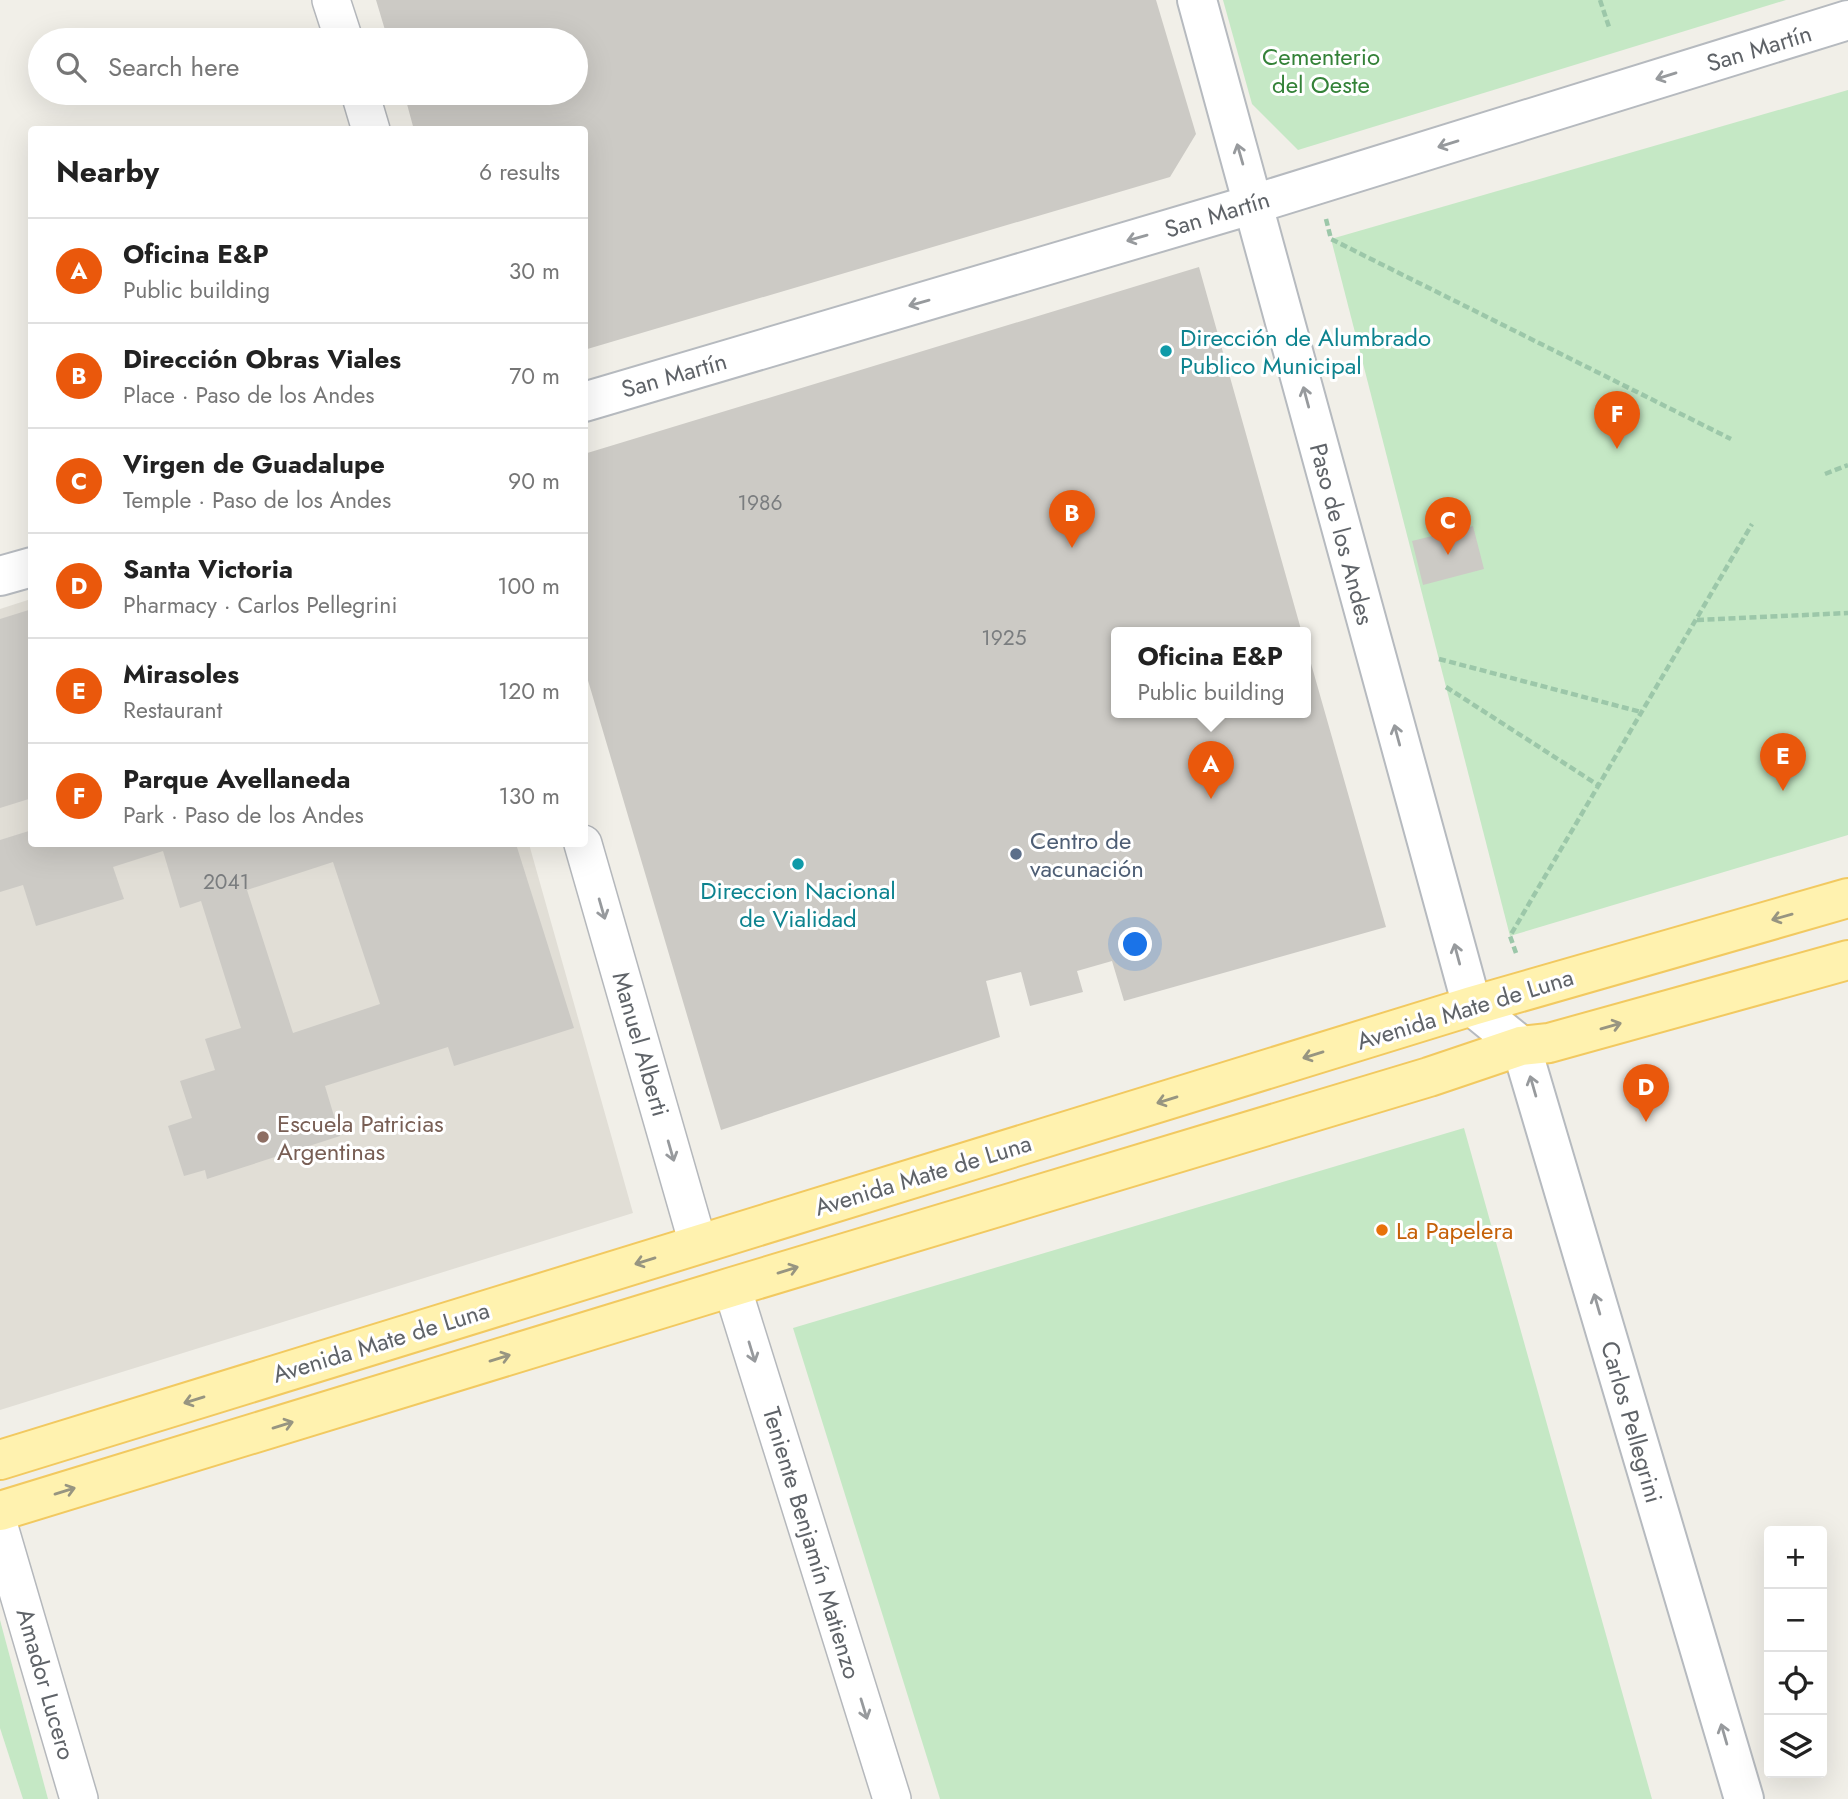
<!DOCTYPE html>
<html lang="en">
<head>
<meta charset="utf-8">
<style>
  body { margin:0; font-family:Jost,sans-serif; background:#f6f6f6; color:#222 }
  .controls { position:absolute; right:21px; bottom:21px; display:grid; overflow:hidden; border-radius:7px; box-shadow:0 7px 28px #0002 }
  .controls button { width:63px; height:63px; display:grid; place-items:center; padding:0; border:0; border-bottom:2px solid #e0e0e0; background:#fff; color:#222; font:35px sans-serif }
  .you { position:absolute; left:1136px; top:945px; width:24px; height:24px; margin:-18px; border:5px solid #fff; border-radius:50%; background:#1a73e8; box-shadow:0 0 0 10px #1a73e833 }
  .badge { display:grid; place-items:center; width:46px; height:46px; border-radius:50%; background:#ea580c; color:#fff; font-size:23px; font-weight:700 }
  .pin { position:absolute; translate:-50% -58px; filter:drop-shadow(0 2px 4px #0008) }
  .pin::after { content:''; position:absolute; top:37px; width:24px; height:21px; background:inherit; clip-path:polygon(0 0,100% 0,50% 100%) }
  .popup { position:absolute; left:1111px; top:627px; width:200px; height:91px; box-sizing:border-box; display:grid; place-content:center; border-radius:7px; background:#fff; filter:drop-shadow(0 2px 5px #0005); font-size:23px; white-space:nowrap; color:#767676 }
  .popup b { font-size:26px; color:#222 }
  .popup::after { content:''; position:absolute; left:50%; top:100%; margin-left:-14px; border:14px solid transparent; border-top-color:#fff }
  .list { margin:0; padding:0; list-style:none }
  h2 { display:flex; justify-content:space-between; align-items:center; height:91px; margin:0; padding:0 28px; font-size:30px }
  h2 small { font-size:23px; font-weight:400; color:#767676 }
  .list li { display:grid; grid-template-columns:46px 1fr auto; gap:21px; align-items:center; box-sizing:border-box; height:105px; padding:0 28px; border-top:2px solid #e0e0e0 }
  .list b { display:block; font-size:26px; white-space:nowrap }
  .list p { margin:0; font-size:23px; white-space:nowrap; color:#767676 }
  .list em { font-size:23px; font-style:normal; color:#767676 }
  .icon { flex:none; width:38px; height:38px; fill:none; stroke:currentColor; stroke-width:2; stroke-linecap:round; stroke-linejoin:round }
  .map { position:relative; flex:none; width:1848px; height:1799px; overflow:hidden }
  .search { position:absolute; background:#fff; box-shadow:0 7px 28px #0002; left:28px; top:28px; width:560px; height:77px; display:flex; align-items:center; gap:18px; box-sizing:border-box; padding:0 24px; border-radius:38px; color:#767676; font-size:26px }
  .panel { position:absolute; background:#fff; box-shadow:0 7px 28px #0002; left:28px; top:126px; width:560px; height:721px; border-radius:7px }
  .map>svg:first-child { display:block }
</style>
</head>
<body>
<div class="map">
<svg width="1848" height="1799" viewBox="0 0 1848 1799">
  <rect width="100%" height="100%" fill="#f1efe8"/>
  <polygon fill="#e1ded6" points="31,599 32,844 529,844 633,1213 0,1410 0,609"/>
  <g fill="#c5e8c5">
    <polygon points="1223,0 1786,0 1298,150 1252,104"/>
    <polygon points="1848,90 1848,835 1510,936 1331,239"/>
    <polygon points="1464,1128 1652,1799 940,1799 793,1328"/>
    <polygon points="0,1620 48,1799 23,1799 0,1728"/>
  </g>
  <g fill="#cccac5" fill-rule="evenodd">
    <polygon points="376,0 1156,0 1196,134 1170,177 584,350 584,130 414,130 404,93 576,93 576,40 388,40"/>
    <polygon points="1199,267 1302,633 1116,633 1116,713 1306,713 1306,646 1386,927 1124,1001 1112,961 1077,971 1083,992 1030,1006 1021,972 986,981 1000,1037 721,1130 584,667 584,454"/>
    <polygon points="1473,526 1484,569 1423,585 1412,541"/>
    <polygon points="32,609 32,798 0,808 0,619"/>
    <path d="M32 830V844H516L574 1028 454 1066 448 1047 325 1086 340 1136 207 1179 205 1170 184 1176 168 1126 192 1118 180 1081 215 1070 205 1039 241 1028 201 901 180 908 163 851 113 867 124 899 36 926 23 885 0 892V840ZM333 862 380 1004 293 1033 247 890Z"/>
  </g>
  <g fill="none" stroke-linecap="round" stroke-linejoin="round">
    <g stroke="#b5b8bc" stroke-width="40">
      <g id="street">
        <polyline points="331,0 344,40"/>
        <polyline points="360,93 371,130"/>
        <polyline points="583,844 698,1244"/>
        <polyline points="732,1287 892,1799"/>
        <polyline points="0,1530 79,1799"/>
      </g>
    </g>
    <g stroke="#b6babf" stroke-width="42">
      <g id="secondary">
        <path d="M1197 0C1291 335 1379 671 1472 1006L1521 1046 1744 1799"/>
        <polyline points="584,402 1254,204 1848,20"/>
        <polyline points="0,576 32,567"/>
      </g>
    </g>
    <g stroke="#f2c960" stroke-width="42">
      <g id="primary">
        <polyline points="0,1460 1472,1006 1848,898"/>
        <polyline points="0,1511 732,1287 1429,1077 1521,1046 1549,1043 1848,960"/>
      </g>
    </g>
    <g stroke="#9cc7a9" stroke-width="4.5" stroke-dasharray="7 3.5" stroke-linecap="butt">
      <polyline points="1600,0 1609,27"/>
      <polyline points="1326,219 1331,239 1731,439"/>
      <polyline points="1825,474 1848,465"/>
      <polyline points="1697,620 1848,613"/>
      <polyline points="1439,659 1641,712"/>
      <polyline points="1446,687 1598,785"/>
      <polyline points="1516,953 1510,936 1752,524"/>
    </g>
    <use href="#street" stroke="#fff" stroke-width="37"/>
    <use href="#secondary" stroke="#fff" stroke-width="38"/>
    <use href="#primary" stroke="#fff2af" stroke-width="38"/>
  </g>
  <defs><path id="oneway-shaft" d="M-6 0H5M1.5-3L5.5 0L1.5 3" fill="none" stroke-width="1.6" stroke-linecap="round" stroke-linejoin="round" transform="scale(1.75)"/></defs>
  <g stroke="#979a9d">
    <use href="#oneway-shaft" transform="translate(1666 76) rotate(163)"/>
    <use href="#oneway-shaft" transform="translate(1448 144) rotate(163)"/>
    <use href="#oneway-shaft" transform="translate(1240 154) rotate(-106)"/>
    <use href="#oneway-shaft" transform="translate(1137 238) rotate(164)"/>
    <use href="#oneway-shaft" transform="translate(919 303) rotate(164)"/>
    <use href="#oneway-shaft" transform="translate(1306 397) rotate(-105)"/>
    <use href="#oneway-shaft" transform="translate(1397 735) rotate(-105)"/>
    <use href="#oneway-shaft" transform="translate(602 909) rotate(74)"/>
    <use href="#oneway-shaft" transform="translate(1457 954) rotate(-105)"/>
    <use href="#oneway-shaft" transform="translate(1533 1086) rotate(-106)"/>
    <use href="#oneway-shaft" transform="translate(671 1151) rotate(74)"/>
    <use href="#oneway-shaft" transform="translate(1597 1304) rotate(-106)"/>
    <use href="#oneway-shaft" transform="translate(752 1352) rotate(73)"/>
    <use href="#oneway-shaft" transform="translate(864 1709) rotate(73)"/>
    <use href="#oneway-shaft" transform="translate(1724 1734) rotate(-106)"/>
  </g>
  <g stroke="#979581">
    <use href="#oneway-shaft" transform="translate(1782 917) rotate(164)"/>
    <use href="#oneway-shaft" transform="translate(1611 1026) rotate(-16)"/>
    <use href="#oneway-shaft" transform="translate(1313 1055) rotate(163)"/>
    <use href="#oneway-shaft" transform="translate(1167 1100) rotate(163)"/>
    <use href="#oneway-shaft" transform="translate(645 1261) rotate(163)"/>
    <use href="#oneway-shaft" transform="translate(788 1270) rotate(-17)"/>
    <use href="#oneway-shaft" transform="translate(500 1358) rotate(-17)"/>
    <use href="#oneway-shaft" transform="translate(194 1400) rotate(163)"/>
    <use href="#oneway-shaft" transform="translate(283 1425) rotate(-17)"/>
    <use href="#oneway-shaft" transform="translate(65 1491) rotate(-17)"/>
  </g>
  <g fill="#0f9aa8" stroke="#fff" stroke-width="2.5">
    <circle cx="1166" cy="351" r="7"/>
    <circle cx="798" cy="864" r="7"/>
  </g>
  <circle fill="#5c6f8a" stroke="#fff" stroke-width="2.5" cx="1016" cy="854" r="7"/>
  <circle fill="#8d6e63" stroke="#fff" stroke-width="2.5" cx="263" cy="1137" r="7"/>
  <circle fill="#e8710a" stroke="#fff" stroke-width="2.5" cx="1382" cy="1230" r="7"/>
  <g text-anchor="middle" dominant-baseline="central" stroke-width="6" stroke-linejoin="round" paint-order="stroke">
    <g font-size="21" fill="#7a7d7f">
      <text x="760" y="503">1986</text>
      <text x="1004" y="638">1925</text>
      <text x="226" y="882">2041</text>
    </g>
    <g font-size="24" fill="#5f6368" stroke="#fff">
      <text transform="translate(1759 48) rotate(-17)">San Martín</text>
      <text transform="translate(1217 214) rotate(-17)">San Martín</text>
      <text transform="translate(674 375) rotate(-16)">San Martín</text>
      <text transform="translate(1342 534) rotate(75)">Paso de los Andes</text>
      <text transform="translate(1465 1009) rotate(-17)">Avenida Mate de Luna</text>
      <text transform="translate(641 1044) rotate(74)">Manuel Alberti</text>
      <text transform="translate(923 1175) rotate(-17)">Avenida Mate de Luna</text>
      <text transform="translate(381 1342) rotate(-17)">Avenida Mate de Luna</text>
      <text transform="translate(1632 1422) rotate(74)">Carlos Pellegrini</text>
      <text transform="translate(812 1543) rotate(73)">Teniente Benjamín Matienzo</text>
      <text transform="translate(46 1684) rotate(74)">Amador Lucero</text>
    </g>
    <g font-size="24" fill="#348238" stroke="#fff">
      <text x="1321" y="56">Cementerio<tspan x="1321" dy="28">del Oeste</tspan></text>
    </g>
    <g font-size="24" fill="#0d838f" stroke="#fff" text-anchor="start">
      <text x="1180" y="337">Dirección de Alumbrado<tspan x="1180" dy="28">Publico Municipal</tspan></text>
      <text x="798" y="890" text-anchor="middle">Direccion Nacional<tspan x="798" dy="28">de Vialidad</tspan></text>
    </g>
    <g font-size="24" fill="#4e5e75" stroke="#fff" text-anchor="start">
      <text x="1030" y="840">Centro de<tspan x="1030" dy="28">vacunación</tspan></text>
    </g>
    <g font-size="24" fill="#785e54" stroke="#fff" text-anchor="start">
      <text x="277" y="1123">Escuela Patricias<tspan x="277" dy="28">Argentinas</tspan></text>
    </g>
    <g font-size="24" fill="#c56008" stroke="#fff" text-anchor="start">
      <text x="1396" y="1230">La Papelera</text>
    </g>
  </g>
</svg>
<div class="controls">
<button>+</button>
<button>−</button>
<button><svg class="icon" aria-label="locate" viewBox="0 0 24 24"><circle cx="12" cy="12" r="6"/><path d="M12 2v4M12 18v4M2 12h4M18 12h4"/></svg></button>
<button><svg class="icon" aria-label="layers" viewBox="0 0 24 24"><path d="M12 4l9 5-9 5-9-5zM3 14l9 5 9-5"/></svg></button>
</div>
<div class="you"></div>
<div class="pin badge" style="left:1211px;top:799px">A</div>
<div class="popup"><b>Oficina E&amp;P</b>Public building</div>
<div class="pin badge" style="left:1072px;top:548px">B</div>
<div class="pin badge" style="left:1448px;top:555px">C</div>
<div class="pin badge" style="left:1646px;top:1122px">D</div>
<div class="pin badge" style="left:1783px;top:791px">E</div>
<div class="pin badge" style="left:1617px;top:449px">F</div>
<div class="search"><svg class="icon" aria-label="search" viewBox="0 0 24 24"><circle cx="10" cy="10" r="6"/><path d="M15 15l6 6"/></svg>Search here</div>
<section class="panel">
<h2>Nearby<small>6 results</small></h2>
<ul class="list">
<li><span class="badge">A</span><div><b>Oficina E&amp;P</b><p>Public building</p></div><em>30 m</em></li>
<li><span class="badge">B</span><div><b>Dirección Obras Viales</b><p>Place · Paso de los Andes</p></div><em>70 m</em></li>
<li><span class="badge">C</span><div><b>Virgen de Guadalupe</b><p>Temple · Paso de los Andes</p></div><em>90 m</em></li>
<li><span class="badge">D</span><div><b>Santa Victoria</b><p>Pharmacy · Carlos Pellegrini</p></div><em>100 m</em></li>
<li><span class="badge">E</span><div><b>Mirasoles</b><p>Restaurant</p></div><em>120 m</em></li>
<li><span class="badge">F</span><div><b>Parque Avellaneda</b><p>Park · Paso de los Andes</p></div><em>130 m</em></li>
</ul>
</section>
</div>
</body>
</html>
